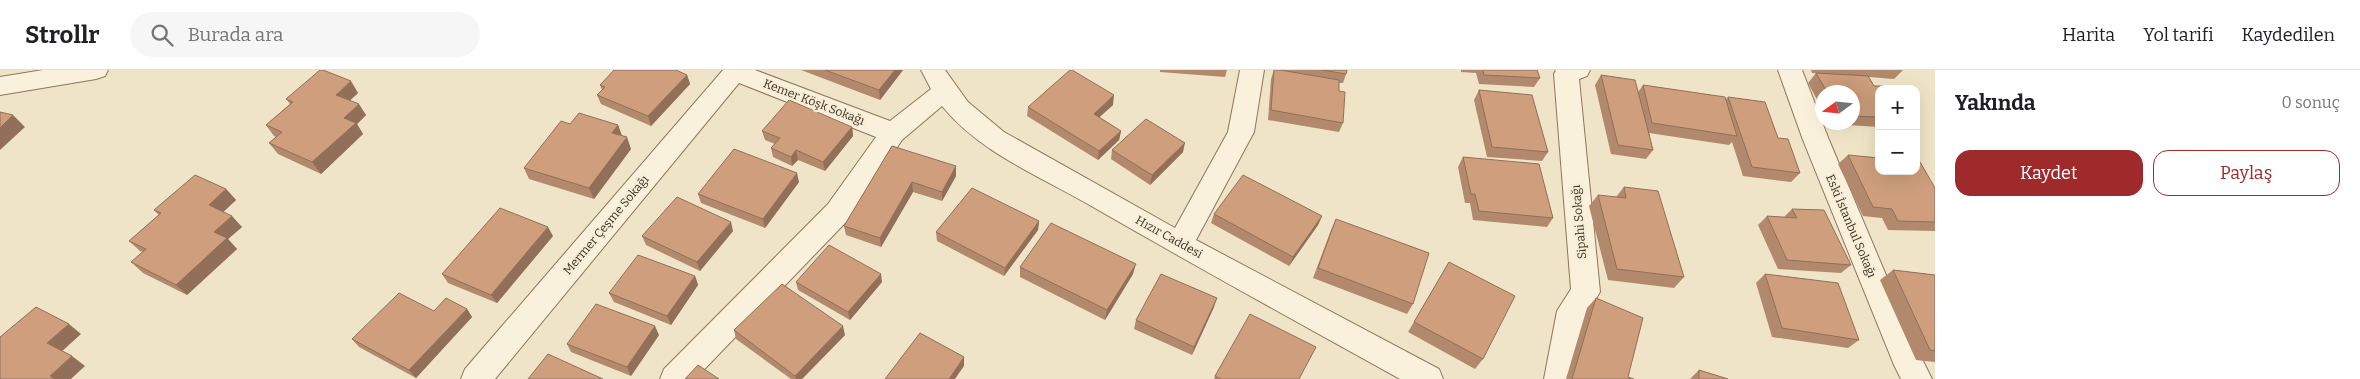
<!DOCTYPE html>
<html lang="tr">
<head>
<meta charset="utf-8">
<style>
  body { margin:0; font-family:Bitter,serif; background:#f6f6f6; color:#202124 }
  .controls { position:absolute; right:15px; top:15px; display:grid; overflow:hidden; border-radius:10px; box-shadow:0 5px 20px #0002 }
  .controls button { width:45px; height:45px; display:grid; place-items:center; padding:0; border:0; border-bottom:1px solid #e0e0e0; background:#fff; color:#202124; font:25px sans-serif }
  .compass { position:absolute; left:1815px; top:15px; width:45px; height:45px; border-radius:50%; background:#fff; box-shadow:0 5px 20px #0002; rotate:255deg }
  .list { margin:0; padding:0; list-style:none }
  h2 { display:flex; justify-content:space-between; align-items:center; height:65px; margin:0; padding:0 20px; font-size:21px }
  h2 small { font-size:16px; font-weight:400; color:#757577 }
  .actions { display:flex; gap:10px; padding:15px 20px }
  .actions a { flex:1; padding:11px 0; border:1px solid #9e2a2b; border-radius:15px; text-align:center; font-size:18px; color:#9e2a2b }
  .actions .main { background:#9e2a2b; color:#fff }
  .icon { flex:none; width:28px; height:28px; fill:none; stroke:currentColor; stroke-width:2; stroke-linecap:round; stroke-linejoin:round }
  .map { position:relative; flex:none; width:1935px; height:309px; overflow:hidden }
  header { display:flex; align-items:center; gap:30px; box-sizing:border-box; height:70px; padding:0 25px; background:#fff; border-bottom:1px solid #e0e0e0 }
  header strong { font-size:24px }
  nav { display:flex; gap:28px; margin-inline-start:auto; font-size:18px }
  .search { width:350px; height:45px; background:#f6f6f6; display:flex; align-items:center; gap:12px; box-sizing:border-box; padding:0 18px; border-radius:28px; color:#757577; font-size:19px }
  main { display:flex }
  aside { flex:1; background:#fff }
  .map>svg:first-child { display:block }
</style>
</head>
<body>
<header>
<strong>Strollr</strong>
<div class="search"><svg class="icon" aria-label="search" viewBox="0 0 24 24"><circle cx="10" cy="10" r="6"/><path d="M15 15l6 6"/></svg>Burada ara</div>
<nav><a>Harita</a><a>Yol tarifi</a><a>Kaydedilen</a></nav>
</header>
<main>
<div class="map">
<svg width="1935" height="309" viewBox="0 0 1935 309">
  <rect width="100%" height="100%" fill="#f0e4c8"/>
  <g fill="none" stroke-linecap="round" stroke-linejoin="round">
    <g stroke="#8d765c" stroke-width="2">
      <g id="minor">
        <polygon points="43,0 108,0 105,6 96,9 0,25 0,7"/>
        <path d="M723 0H755L890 51 931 19 921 0H945L968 32 1004 62 1175 158 1228 62 1240 0H1264L1254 62 1196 170 1439 299 1443 309H1400C1295 251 1190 193 1086 133 1037 105 978 81 942 36L902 70 848 150 695 309H660L664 299 828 134 876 67 739 13 495 309H461L465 299Z"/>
        <polygon points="1556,0 1590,0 1587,6 1579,9 1600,222 1586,245 1574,309 1544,309 1557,241 1571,219 1554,4"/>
        <polygon points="1778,0 1802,0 1829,70 1918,281 1932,309 1901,309 1894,295 1803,70"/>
      </g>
    </g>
    <use href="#minor" fill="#faf1dc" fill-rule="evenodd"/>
  </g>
  <g fill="#b2896c">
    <polygon points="801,0 903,0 880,30"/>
    <polygon points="1160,0 1227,0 1225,7 1160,2"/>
    <polygon points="1274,0 1347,0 1346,4 1343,13 1339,13 1339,21 1343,53 1339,62 1268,50 1271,9"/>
    <polygon points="1461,0 1537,0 1540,8 1534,17 1479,14 1476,3 1461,2"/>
    <polygon points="1811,0 1903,0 1894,9 1869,7 1874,16 1879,19 1879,57 1831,54 1830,52 1852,52 1852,22 1822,22 1822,39 1808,13 1816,3 1832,4 1812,3"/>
    <polygon points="687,5 690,14 651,56 601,34 597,25 602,20 600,15"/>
    <polygon points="1601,5 1638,22 1643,15 1726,29 1728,27 1778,68 1800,103 1791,112 1743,106 1732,72 1729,75 1649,63 1653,80 1646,89 1611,84 1595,15"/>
    <polygon points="1479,20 1548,82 1542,91 1487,87 1474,30"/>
    <polygon points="358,23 350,30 366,45 357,54 363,64 321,104 278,84 269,73 276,67 274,66 266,55 290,34 286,29"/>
    <polygon points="1113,35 1099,47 1121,61 1119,70 1098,90 1027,46 1028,37"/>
    <polygon points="570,54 618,55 622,66 631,79 594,129 529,109 524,98"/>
    <polygon points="852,57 853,66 825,101 798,90 792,96 773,87 771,78 775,74 765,70 762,61"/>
    <polygon points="892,76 956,106 942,131 913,122 881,177 846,165 844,156"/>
    <polygon points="1112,80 1183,82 1150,115 1111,89"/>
    <polygon points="1848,85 1935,118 1935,161 1888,160 1882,148 1863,146 1838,94"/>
    <polygon points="1463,87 1553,148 1547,157 1473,150 1470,133 1465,133 1458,97"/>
    <polygon points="799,112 765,158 701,133 698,124"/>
    <polygon points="1624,117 1684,207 1674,218 1608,210 1589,136 1598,125 1616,127"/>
    <polygon points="226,119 236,130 223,142 242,157 228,169 237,179 187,225 143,203 131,192 143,182 140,181 129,171 159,145 154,140"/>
    <polygon points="1792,139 1851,195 1841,203 1778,199 1758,155 1767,146 1784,147"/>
    <polygon points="1214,144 1322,146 1318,155 1289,196 1211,153"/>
    <polygon points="1336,149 1413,234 1407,244 1313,208 1331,160"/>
    <polygon points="1039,151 1038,160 1004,206 937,171 936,162"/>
    <polygon points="733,161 700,201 646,175 642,166"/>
    <polygon points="553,166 497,233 448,213 442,204"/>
    <polygon points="1449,192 1483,289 1475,299 1408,262"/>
    <polygon points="1020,197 1133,204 1105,250 1020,207"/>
    <polygon points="1893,200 1935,205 1935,292 1916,290 1880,210"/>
    <polygon points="1765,204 1859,270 1848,278 1772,267 1756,213"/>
    <polygon points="695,206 698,215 671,255 614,232 609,223"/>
    <polygon points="796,212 882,212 850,250 798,220"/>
    <polygon points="1596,228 1628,307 1634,309 1566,309 1587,238"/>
    <polygon points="1214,237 1192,285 1134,259 1136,250"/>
    <polygon points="467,239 472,247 416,308 359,277 352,269 434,241"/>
    <polygon points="734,260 845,265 802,309 791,309 736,269"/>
    <polygon points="659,265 631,306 571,282 567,274"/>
    <polygon points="1699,300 1728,309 1690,309"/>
    <polygon points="1215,306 1299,309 1214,309"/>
  </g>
  <g fill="#916f58">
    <polygon points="895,0 903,0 880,30 879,20"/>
    <polygon points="687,5 690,14 651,56 648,46"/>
    <polygon points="351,11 358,23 344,36 336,25"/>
    <polygon points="1114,25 1113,35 1093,53 1094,44"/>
    <polygon points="359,34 366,45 357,54 363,64 321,104 312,92 344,48"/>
    <polygon points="13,45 25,57 0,80 0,58"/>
    <polygon points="618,55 622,66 612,63"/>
    <polygon points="852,57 853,66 825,101 823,92"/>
    <polygon points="1121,61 1119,70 1098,90 1099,81"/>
    <polygon points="627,67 631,79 594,129 589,118"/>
    <polygon points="1185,73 1183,82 1150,115 1152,105"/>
    <polygon points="796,80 798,90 792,96 791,87"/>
    <polygon points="956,96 956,106 942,131 942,122"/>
    <polygon points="797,103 799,112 765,158 763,149"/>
    <polygon points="912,112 913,122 881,177 880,168"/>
    <polygon points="226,119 236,130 219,146 209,135"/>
    <polygon points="232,146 242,157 228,169 237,179 187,225 176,215 214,162"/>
    <polygon points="1322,146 1318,155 1289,196 1293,187"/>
    <polygon points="1039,151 1038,160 1004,206 1005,198"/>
    <polygon points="731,152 733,161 700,201 697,192"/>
    <polygon points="548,157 553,166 497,233 491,225"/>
    <polygon points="1136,194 1133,204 1105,250 1107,240"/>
    <polygon points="881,204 882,212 850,250 848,242"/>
    <polygon points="695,206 698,215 671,255 667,246"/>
    <polygon points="1217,228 1214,237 1192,285 1194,277"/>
    <polygon points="467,239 472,247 416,308 409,300"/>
    <polygon points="69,254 81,264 60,283 47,273"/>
    <polygon points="655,256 659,265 631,306 627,297"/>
    <polygon points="843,256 845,265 802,309 796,309 795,306"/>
    <polygon points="72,286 85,296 71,309 54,309 50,306"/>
    <polygon points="964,287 964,296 955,309 949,309"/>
  </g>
  <g fill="#cf9f7d" stroke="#916f58">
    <polygon points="320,0 323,0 351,11 336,25 359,34 344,48 356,53 312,92 269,73 282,62 266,55 293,32 286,29"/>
    <polygon points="614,0 676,0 687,5 648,46 597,25 605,17 600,15"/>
    <polygon points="825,0 895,0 879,20"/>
    <polygon points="1070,0 1072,0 1114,25 1094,44 1121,61 1099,81 1028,37"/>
    <polygon points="1274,0 1280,0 1339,10 1339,21 1345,22 1343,53 1271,40"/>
    <polygon points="1322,0 1347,0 1346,4"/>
    <polygon points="1483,0 1537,0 1540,8 1484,5"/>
    <polygon points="1816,3 1868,6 1874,16 1891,16 1893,19 1879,19 1879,47 1852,46 1852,22 1827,22"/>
    <polygon points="1601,5 1635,10 1653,80 1618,75"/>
    <polygon points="1643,15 1725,27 1737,66 1652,53"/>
    <polygon points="1479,20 1532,25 1548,82 1492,77"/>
    <polygon points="1728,27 1765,32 1778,68 1788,69 1800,103 1752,97"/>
    <polygon points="789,30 852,57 823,92 796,80 791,87 771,78 780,68 762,61"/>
    <polygon points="0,42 13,45 0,58"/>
    <polygon points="579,43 618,55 612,63 627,67 589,118 524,98 561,51 570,54"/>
    <polygon points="1146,49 1185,73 1152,105 1112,80"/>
    <polygon points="892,76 956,96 942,122 912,112 880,168 844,156"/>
    <polygon points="734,79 797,103 763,149 698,124"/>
    <polygon points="1848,85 1879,88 1879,101 1916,101 1916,91 1920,92 1935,118 1935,152 1898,151 1892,139 1873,137"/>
    <polygon points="1463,87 1539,94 1553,148 1479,141 1475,124 1471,124"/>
    <polygon points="195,105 226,119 209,135 232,146 214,162 227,168 176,215 131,192 146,179 129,171 161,143 154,140"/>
    <polygon points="1243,105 1322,146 1293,187 1214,144"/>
    <polygon points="1624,117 1658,121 1684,207 1617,199 1598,125 1626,128"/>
    <polygon points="972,118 1039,151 1005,198 936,162"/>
    <polygon points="677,127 731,152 697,192 642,166"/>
    <polygon points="500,138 548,157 491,225 442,204"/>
    <polygon points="1792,139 1824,140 1851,195 1787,190 1767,146 1797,148"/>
    <polygon points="1336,149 1429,183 1413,234 1318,198"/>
    <polygon points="1051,153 1136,194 1107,240 1020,197"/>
    <polygon points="829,175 881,204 848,242 796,212"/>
    <polygon points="638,185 695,206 667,246 609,223"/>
    <polygon points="1449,192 1515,226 1483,289 1414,252"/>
    <polygon points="1893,200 1935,205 1935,281 1930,280"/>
    <polygon points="1161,204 1217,228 1194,277 1136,250"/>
    <polygon points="1765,204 1838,213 1859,270 1782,258"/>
    <polygon points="782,214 843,256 795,306 734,260"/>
    <polygon points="399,223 434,241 446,228 467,239 409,300 352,269"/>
    <polygon points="1596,228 1643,248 1628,307 1634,309 1572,309"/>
    <polygon points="596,234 655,256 627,297 567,274"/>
    <polygon points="36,237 69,254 47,273 72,286 50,306 55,309 0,309 0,267"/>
    <polygon points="1250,244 1316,277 1299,309 1221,309 1215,306"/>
    <polygon points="920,263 964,287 949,309 885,309"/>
    <polygon points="548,284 603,309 528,309"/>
    <polygon points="698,295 719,309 685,309"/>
    <polygon points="1699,300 1728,309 1699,309"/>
  </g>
  <g text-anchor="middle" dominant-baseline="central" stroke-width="4.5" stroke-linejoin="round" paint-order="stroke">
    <g font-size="12" fill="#3d2e20" stroke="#f7eed8">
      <text transform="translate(814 32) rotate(21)">Kemer Köşk Sokağı</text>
      <text transform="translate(1579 152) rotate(-95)">Sipahi Sokağı</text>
      <text transform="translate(606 155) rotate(-50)">Mermer Çeşme Sokağı</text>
      <text transform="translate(1851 156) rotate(67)">Eski İstanbul Sokağı</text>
      <text transform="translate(1169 167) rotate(29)">Hızır Caddesi</text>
    </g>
  </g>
</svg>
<div class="controls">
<button>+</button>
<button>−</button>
</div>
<svg class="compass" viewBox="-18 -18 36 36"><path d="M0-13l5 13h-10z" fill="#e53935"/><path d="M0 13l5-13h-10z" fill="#757577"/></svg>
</div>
<aside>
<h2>Yakında<small>0 sonuç</small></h2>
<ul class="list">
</ul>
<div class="actions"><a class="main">Kaydet</a><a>Paylaş</a></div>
</aside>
</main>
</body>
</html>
